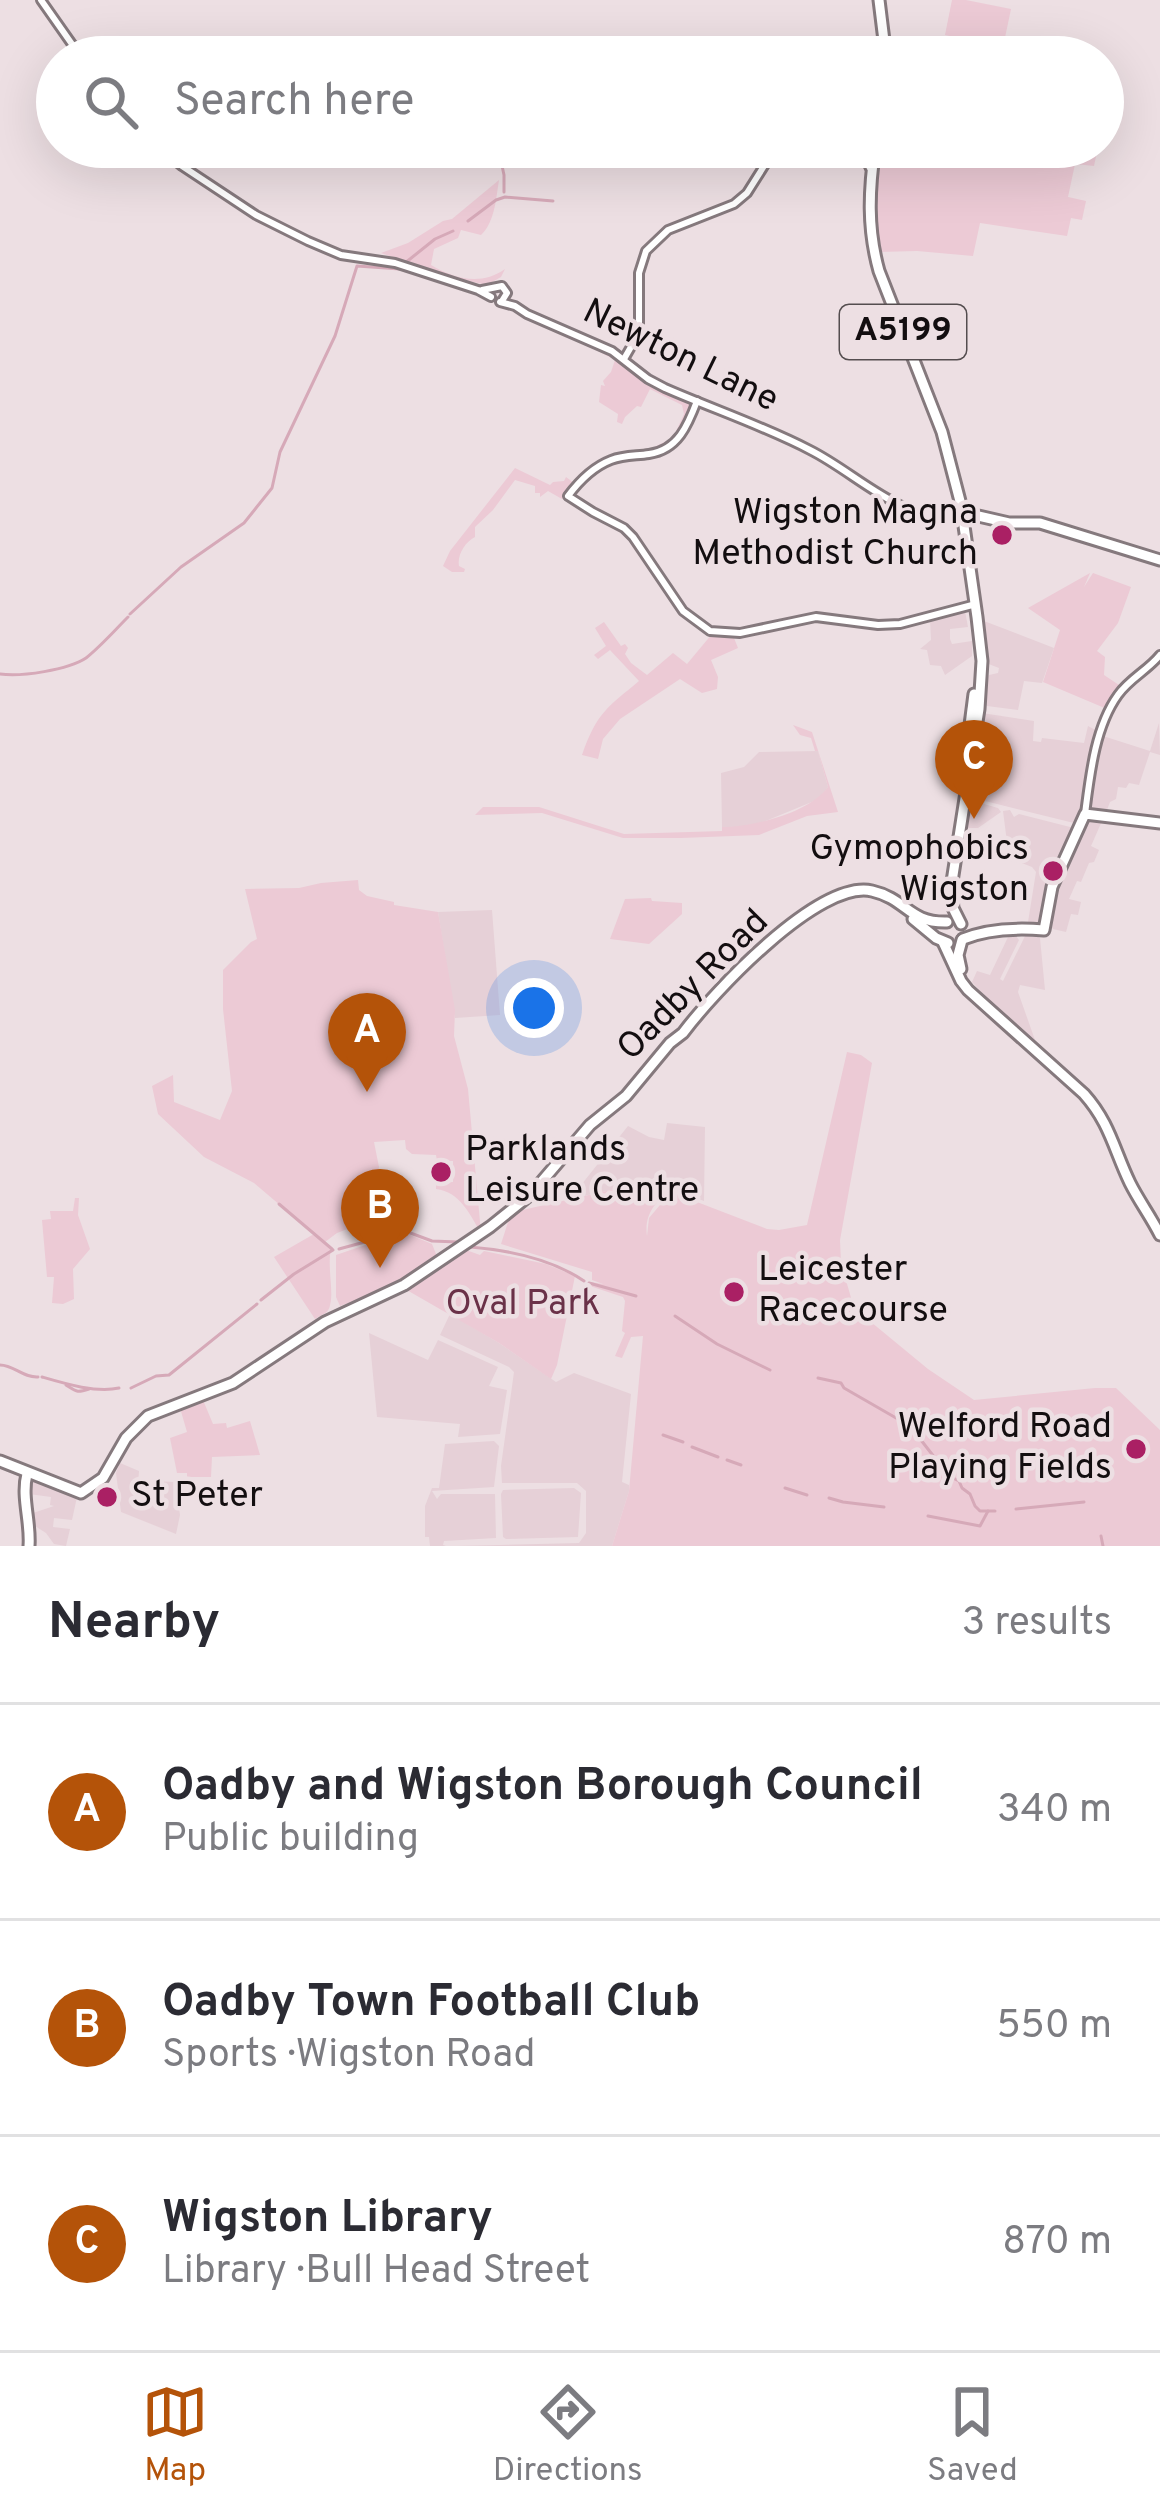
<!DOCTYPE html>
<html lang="en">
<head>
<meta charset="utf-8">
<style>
  body { margin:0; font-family:Overpass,sans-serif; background:#f7f7f7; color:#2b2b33 }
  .you { position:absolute; left:534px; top:1008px; width:42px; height:42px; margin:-30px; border:9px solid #fff; border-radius:50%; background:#1a73e8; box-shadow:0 0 0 18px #1a73e833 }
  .badge { display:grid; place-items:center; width:78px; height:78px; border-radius:50%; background:#b45309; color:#fff; font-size:39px; font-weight:700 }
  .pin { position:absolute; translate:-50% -99px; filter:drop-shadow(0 3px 6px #0008) }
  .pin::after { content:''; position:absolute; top:63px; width:42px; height:36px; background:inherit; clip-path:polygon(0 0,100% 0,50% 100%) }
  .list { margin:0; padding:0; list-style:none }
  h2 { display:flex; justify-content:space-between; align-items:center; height:156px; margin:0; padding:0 48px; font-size:51px }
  h2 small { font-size:39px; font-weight:400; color:#7c7c81 }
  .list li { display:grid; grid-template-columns:78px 1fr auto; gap:36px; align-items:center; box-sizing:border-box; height:216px; padding:0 48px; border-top:3px solid #e1e1e2 }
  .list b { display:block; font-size:45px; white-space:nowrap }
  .list p { margin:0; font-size:39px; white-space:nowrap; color:#7c7c81 }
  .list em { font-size:39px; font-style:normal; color:#7c7c81 }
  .icon { flex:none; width:66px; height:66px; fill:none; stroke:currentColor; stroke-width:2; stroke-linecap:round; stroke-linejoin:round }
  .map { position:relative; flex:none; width:1160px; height:1546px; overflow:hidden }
  .search { position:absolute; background:#fff; box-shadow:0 12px 48px #0002; left:36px; right:36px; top:36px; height:132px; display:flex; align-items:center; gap:30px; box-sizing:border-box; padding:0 42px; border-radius:66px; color:#7c7c81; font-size:45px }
  .sheet { height:804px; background:#fff }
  nav { display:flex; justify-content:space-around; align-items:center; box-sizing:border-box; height:168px; border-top:3px solid #e1e1e2; background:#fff; font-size:33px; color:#7c7c81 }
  nav a { display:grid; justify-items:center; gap:6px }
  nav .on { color:#b45309 }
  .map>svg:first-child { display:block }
</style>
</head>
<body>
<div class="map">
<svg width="1160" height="1546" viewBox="0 0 1160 1546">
  <rect width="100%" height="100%" fill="#eddfe3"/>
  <g fill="#e6d0d7">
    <polygon points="962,610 965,611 968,627 950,629 950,639 952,644 972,641 972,656 945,675 941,666 930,665 927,650 920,649 931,640 930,619"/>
    <polygon points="984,621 1054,648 1042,683 1024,681 1018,710 987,706 983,702 987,679 989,675 998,673 999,668 986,663 981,622"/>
    <polygon points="982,713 1034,721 1033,741 1041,742 1042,738 1084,743 1088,726 1101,733 1078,824 985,801 984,804 998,808 1001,812 978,828 965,828"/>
    <polygon points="1159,723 1160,755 1150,752 1139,785 1129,783 1126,788 1118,787 1116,799 1110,802 1105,815 1095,813 1090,807 1103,736 1150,751"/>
    <polygon points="818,751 828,787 819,799 751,827 722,827 721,773 744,767 759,752"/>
    <polygon points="1010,810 1014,817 1019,814 1074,828 1042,924 1037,927 1029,926 1028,922 1036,872 1032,867 1009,858 1003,811"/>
    <polygon points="1091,819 1102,821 1091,846 1099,850 1094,862 1089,863 1081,882 1077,881 1069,899 1081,902 1078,915 1071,914 1066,932 1053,929 1049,924 1056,886 1085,822"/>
    <polygon points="492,910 500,1015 455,1018 438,912"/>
    <polygon points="1030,932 1040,938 1045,990 1020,985 1018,992 1035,1040 1001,1013 972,982 977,971 990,975 1008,937 1015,935 1019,940 1000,979 1003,981 1026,934"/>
    <polygon points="667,1123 705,1127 704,1201 671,1189 633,1185 570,1199 628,1126 649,1137 664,1140"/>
    <polygon points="450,1314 499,1343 556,1382 574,1373 631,1394 622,1482 629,1485 629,1491 612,1546 456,1546 579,1543 586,1533 586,1491 577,1483 502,1483 501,1466 514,1372 509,1367 440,1335"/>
    <polygon points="369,1333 428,1360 438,1340 498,1367 489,1386 507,1390 500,1434 458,1437 460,1424 377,1417"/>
    <polygon points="494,1441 499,1446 494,1487 432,1491 437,1499 441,1494 495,1494 496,1538 444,1541 443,1545 446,1546 430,1546 429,1537 425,1537 425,1506 432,1488 439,1488 445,1444"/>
    <polygon points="120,1463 139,1471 137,1500 150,1503 153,1481 175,1482 180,1515 176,1534 121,1512 116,1473"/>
    <polygon points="35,1479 77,1497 72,1520 54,1518 53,1527 70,1529 66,1546 54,1544 46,1533 35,1526 33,1513 54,1506 50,1505 51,1497 29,1494 29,1481"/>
    <polygon points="574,1488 581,1493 578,1537 506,1539 503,1537 501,1494 503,1490"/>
  </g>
  <g fill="#eccad5">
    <polygon points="952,0 966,0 1011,9 1003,47 945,35"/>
    <polygon points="884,147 1098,147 1094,166 1075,164 1068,197 1086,201 1082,220 1071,218 1067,236 980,223 973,256 917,251 879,252 873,204"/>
    <path d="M499 180C496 198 495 222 481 235L461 230 458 238 434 249 431 265C455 279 481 286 505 269L501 277 487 285 446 276 381 253 408 243 443 221 452 219Z"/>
    <polygon points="579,341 622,361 644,381 689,402 692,406 674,441 654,450 652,448 673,438 684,414 682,405 650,389 641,407 637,406 625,417 622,424 617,422 618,414 599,402 601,385 605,386 603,381 611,372 615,360"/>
    <path d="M515 468 550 485 553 482 564 481 566 477 574 483 562 499 548 491 540 497V493H535V486L515 480 493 510 475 527V537C465 542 457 555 459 566L465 569 464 572H452L443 566 450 551Z"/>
    <polygon points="1090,573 1084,587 1093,573 1131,587 1118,623 1097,651 1105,657 1104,675 1122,687 1107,709 1043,682 1060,630 1028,608"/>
    <path d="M604 622 621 646 625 644 628 648 625 654 631 663 647 675 673 653 687 664 712 634 734 638 738 648 711 660 718 677 717 689 702 693 680 679 620 719 603 739 598 759 582 755C597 712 608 707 639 681L610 650 598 659 594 655 606 646 595 628Z"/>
    <path d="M793 725 812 732 838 812 807 816 759 835 681 838H623L542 813 475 815 483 807H539L624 834 722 831V827C753 827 809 813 828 787L818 751H815L811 738 800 735Z"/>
    <path d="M358 880 359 890 367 896 394 902V905L438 912 455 1010 454 1036 468 1089 481 1233C469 1213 460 1192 436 1189V1183L453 1182V1161H437L436 1155 412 1154 406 1149 405 1140 374 1142 379 1167 371 1220 337 1233 325 1242 331 1249C327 1266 334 1292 330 1305 329 1313 323 1314 315 1319L274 1257 314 1234 254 1183 204 1157 158 1114 152 1086 173 1075 174 1102 220 1120 232 1091 223 1009V970L251 942 257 939 245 889 299 888 321 883Z"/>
    <polygon points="651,898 652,901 682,903 682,914 649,944 610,939 625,899"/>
    <path d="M847 1052 861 1055 872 1063 840 1240 841 1263 854 1308 928 1369 974 1400 1095 1388H1116L1160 1430V1546H612L629 1491 643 1336 631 1337 622 1358 615 1356 625 1333 622 1331 625 1301 623 1297 590 1286 591 1282 603 1284 592 1280V1272L501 1244 509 1219 518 1211 633 1185 671 1189C655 1203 644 1214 647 1236L649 1218 671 1192 767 1229 779 1230 807 1225Z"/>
    <polygon points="75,1198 79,1198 78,1215 90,1249 73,1269 74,1299 63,1304 52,1303 54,1277 47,1277 42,1220 51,1219 50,1211 73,1211"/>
    <polygon points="408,1234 432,1244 438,1259 395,1286 340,1306 336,1297 336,1255 392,1236"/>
    <polygon points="466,1250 480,1255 484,1251 546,1264 575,1276 557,1365 551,1379 499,1343 405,1289"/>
    <polygon points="203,1400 213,1424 226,1423 227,1428 250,1421 260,1455 212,1457 211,1477 187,1477 187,1473 177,1473 170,1438 187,1432 180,1408"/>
  </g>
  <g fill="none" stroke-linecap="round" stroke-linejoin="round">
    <g stroke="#d6a9b8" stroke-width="3">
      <polyline points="498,147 504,175 504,192"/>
      <polyline points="468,221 496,200 505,197 553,201"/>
      <polyline points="405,263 435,239 453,231"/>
      <polyline points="130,614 181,567 244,523 272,488 280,452 335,336 357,266 400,269"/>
      <path d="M0 674C21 677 68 670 86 658 101 646 115 630 128 617"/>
      <polyline points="279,1204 332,1249"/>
      <path d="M470 1247C507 1250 552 1259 584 1281"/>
      <polyline points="339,1249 405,1231 432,1241 458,1242"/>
      <polyline points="589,1283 636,1296"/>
      <polyline points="261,1300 294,1274 333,1250"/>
      <polyline points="675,1316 717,1344 770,1370"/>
      <path d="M0 1365C14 1365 23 1378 38 1377"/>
      <path d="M42 1377C66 1384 96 1393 119 1388"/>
      <polyline points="818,1378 841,1383 844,1388 910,1426 949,1476 959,1481 962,1488 970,1494 975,1506 980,1511 995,1511"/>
      <path d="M66 1385C77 1392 77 1393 89 1389"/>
      <polyline points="131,1388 156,1376 169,1375 257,1304"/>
      <polyline points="663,1435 683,1442"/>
      <polyline points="692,1447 718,1457"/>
      <polyline points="727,1460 741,1465"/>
      <polyline points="785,1488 807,1495"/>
      <polyline points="829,1498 843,1502 884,1507"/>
      <polyline points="1016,1509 1084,1502"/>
      <polyline points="928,1516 980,1526 988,1511"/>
      <polyline points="1101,1536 1103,1546"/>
    </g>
    <g stroke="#85797d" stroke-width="12">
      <g id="minor">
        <polyline points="41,0 81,57"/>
        <polyline points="159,147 182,166 256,215 308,241 341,255 395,263 478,290 491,297"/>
        <polyline points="482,290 502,286 507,293 502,301"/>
        <path d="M500 302 515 306 527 314 612 351 648 379 665 388C713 409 764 426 810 450 858 474 901 523 959 517"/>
        <polyline points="624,359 639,333 639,273 646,251 668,230 734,204 747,193 776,147"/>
        <path d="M697 401C688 425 678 450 649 454 636 456 624 455 611 460 593 467 580 480 568 496L593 512 624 528 633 537 683 611 710 631 740 633 816 617 878 625 900 624 976 604"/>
        <path d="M1085 814C1090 775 1095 727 1118 695 1129 679 1148 670 1160 655"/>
      </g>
    </g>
    <g stroke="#85797d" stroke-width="15">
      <g id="major">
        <polyline points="879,0 886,57"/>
        <polyline points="861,147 871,167"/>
        <path d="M875 147C869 190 867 228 879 271L942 432 961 505 977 617 982 661 979 709 951 888 953 908 961 924"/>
        <polyline points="962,515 974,515 1009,523 1040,523 1160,560"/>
        <polyline points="967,748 974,694"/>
        <polyline points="913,919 936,938 948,943"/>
        <path d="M963 939C987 929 1018 928 1044 930L1052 887 1085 814 1160 823"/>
        <path d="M943 942 961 981 968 990 1084 1094C1110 1123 1114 1150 1130 1183 1139 1201 1151 1217 1160 1235"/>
        <polyline points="961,969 958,955 962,940"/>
        <path d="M0 1461 81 1493 103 1478 126 1438 148 1416 233 1383 325 1322 404 1285 490 1227 531 1194 590 1125 626 1096 670 1043 683 1033C713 993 819 879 872 891 907 899 908 923 947 922"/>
        <path d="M27 1474C21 1497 31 1522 29 1546"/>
      </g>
    </g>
    <use href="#minor" stroke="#fff" stroke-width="6"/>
    <use href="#major" stroke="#fff" stroke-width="9"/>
  </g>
  <g fill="#aa2064" stroke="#eddfe3" stroke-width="4.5">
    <circle cx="1002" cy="535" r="12"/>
    <circle cx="1053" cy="871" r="12"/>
    <circle cx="441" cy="1172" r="12"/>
    <circle cx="734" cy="1292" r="12"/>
    <circle cx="1136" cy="1449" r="12"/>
    <circle cx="107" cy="1497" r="12"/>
  </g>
  <g text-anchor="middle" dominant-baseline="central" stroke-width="9" stroke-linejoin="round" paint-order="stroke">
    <rect fill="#eddfe3" stroke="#544d4f" stroke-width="3" x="840" y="305" width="126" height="54" rx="9"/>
    <g font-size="33" font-weight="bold" fill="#130e10">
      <text x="903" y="332">A5199</text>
    </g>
    <g font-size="36" fill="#130e10" stroke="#eddfe3">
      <text transform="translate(680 357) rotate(26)">Newton Lane</text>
      <text transform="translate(694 986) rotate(-45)">Oadby Road</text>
    </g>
    <g font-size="36" fill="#130e10" stroke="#eddfe3" text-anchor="end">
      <text x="978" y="514">Wigston Magna<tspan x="978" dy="41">Methodist Church</tspan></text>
      <text x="1029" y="850">Gymophobics<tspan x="1029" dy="41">Wigston</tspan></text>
      <text x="465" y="1151" text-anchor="start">Parklands<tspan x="465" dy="41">Leisure Centre</tspan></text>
      <text x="758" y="1271" text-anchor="start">Leicester<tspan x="758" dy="41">Racecourse</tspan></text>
      <text x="1112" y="1428">Welford Road<tspan x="1112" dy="41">Playing Fields</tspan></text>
      <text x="131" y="1497" text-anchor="start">St Peter</text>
    </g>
    <g font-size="36" fill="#6a3148" stroke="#eddfe3">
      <text x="523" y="1305">Oval Park</text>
    </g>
  </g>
</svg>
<div class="you"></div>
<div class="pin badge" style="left:367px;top:1092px">A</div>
<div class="pin badge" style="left:380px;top:1268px">B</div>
<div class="pin badge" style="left:974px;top:819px">C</div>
<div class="search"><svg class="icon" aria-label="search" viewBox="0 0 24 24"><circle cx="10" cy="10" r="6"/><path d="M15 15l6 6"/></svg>Search here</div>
</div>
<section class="sheet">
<h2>Nearby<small>3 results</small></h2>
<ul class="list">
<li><span class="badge">A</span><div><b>Oadby and Wigston Borough Council</b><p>Public building</p></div><em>340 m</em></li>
<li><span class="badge">B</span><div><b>Oadby Town Football Club</b><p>Sports · Wigston Road</p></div><em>550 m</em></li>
<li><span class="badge">C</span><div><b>Wigston Library</b><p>Library · Bull Head Street</p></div><em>870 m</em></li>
</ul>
</section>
<nav>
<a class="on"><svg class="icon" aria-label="map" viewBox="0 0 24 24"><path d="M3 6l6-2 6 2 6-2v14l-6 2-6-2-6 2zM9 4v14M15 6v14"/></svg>Map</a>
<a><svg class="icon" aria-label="directions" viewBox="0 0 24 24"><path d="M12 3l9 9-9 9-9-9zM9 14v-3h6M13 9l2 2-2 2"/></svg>Directions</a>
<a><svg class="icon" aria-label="saved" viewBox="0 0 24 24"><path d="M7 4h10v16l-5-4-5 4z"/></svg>Saved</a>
</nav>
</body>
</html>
